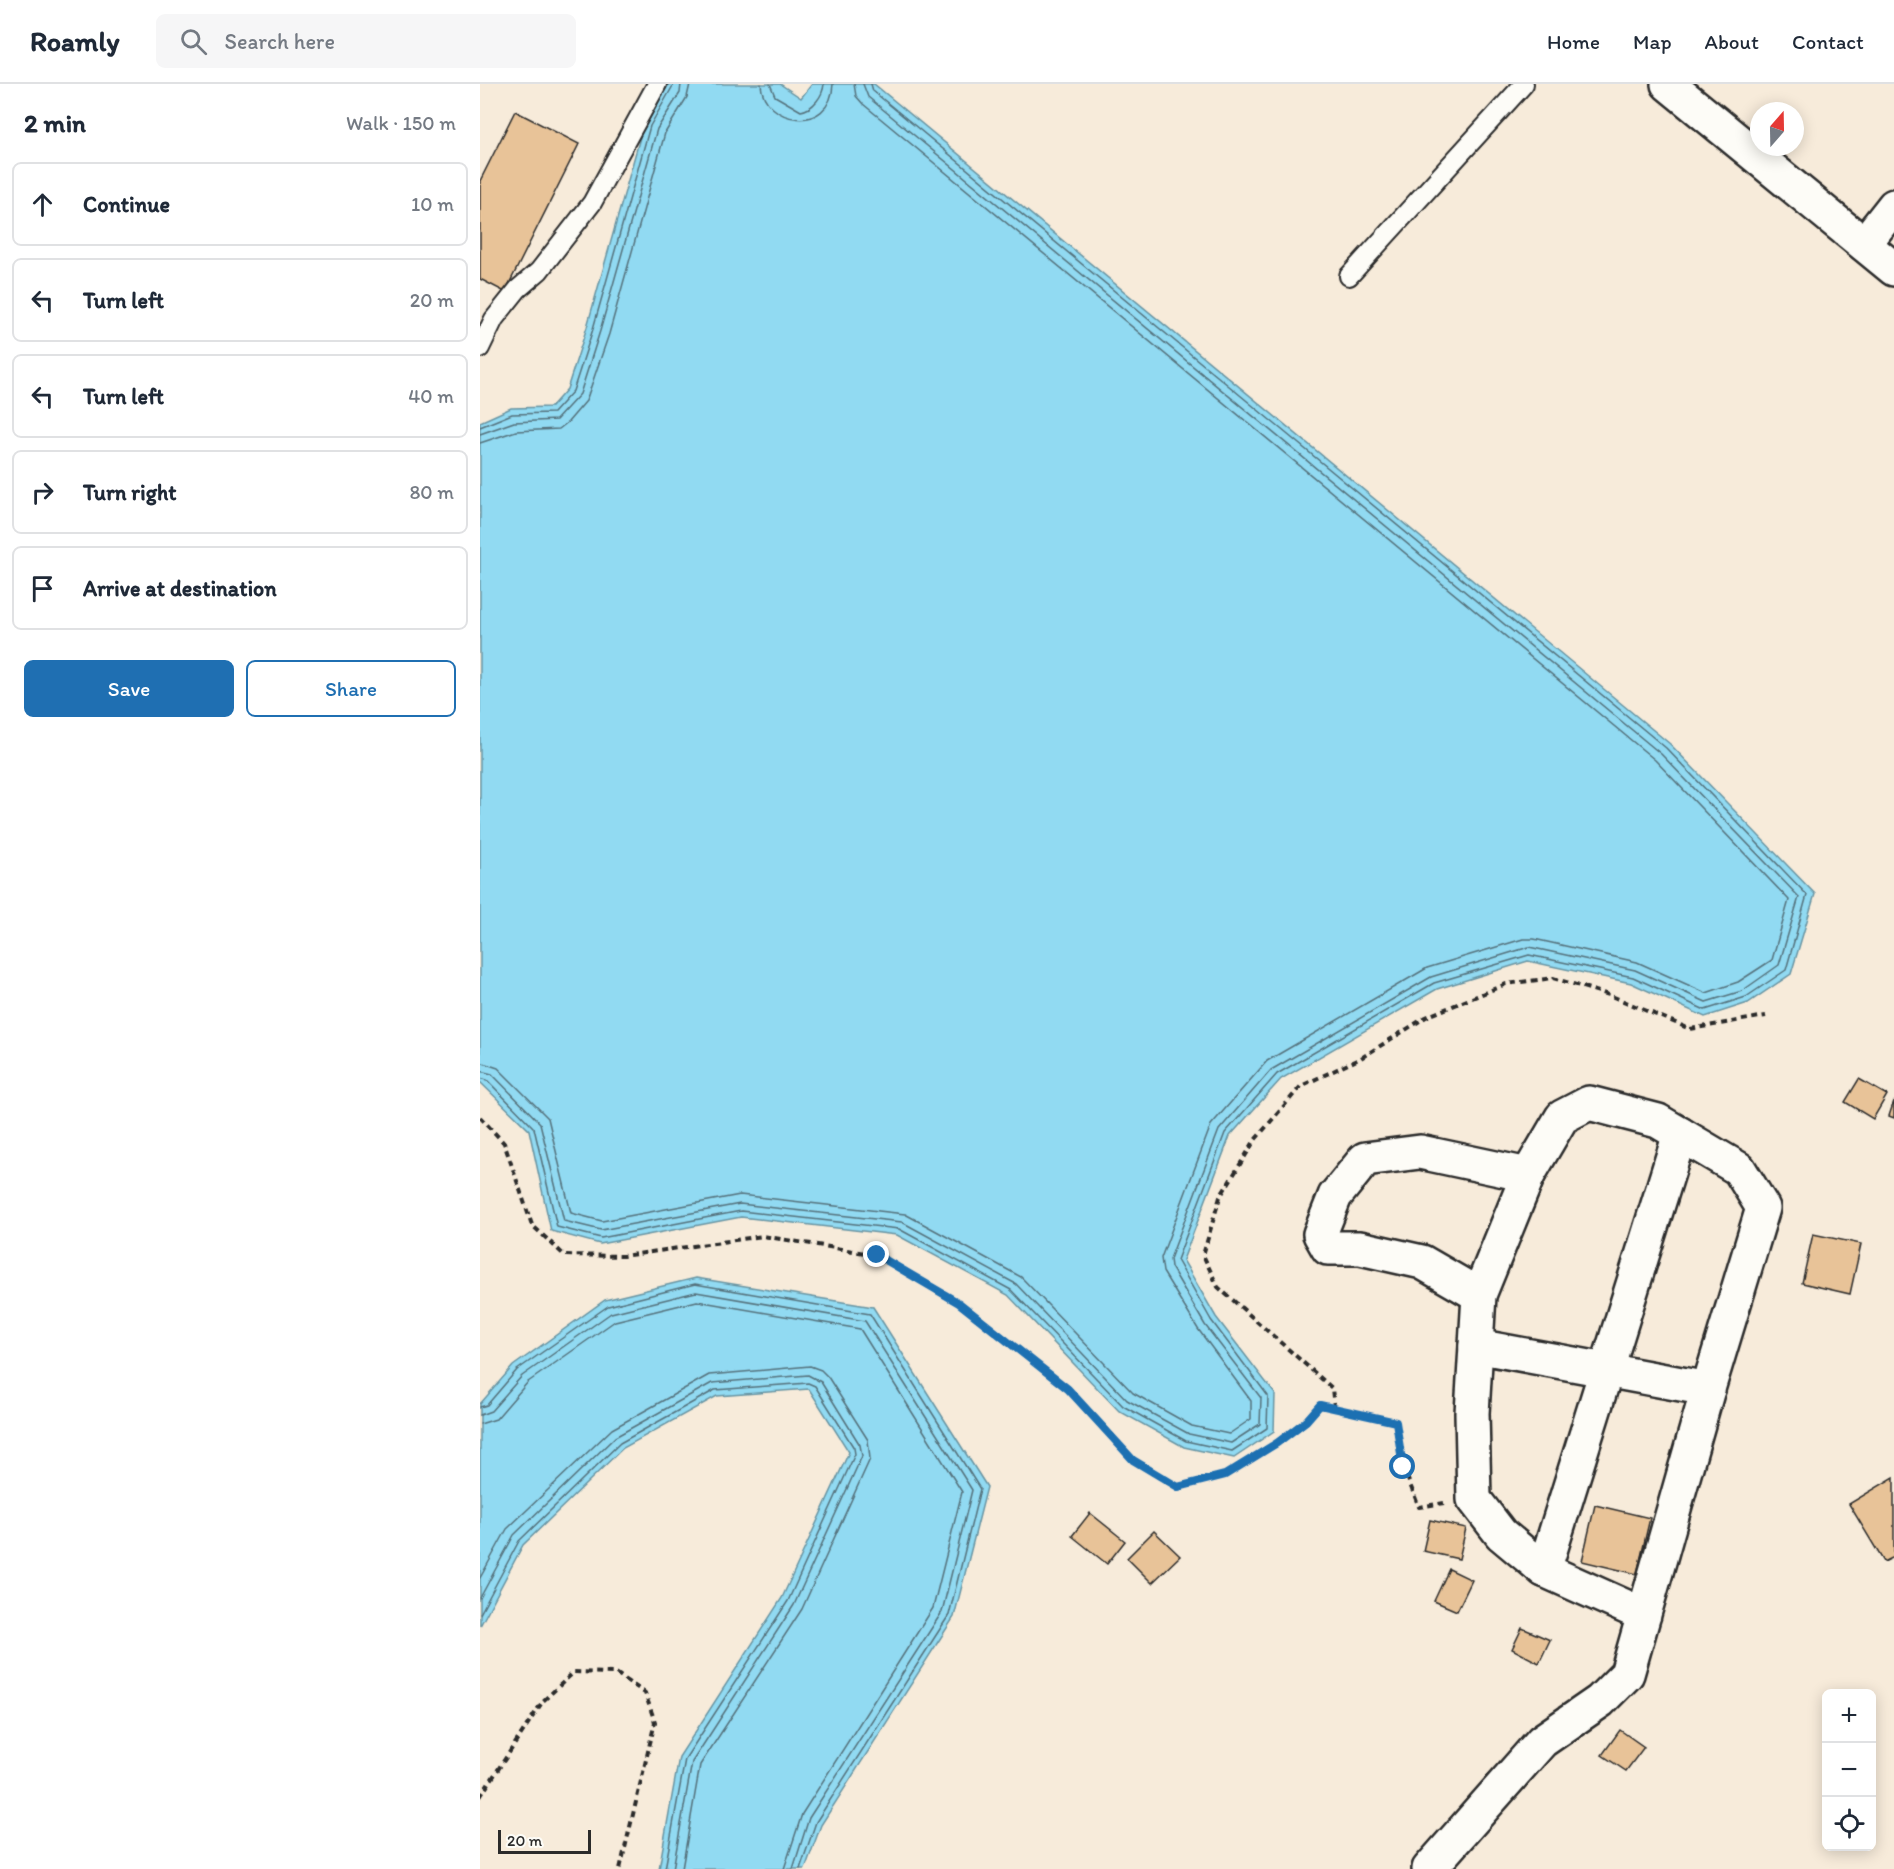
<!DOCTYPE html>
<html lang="en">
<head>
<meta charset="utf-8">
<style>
  body { margin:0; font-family:Itim,sans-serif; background:#f6f6f7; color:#1f2937 }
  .controls { position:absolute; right:18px; bottom:18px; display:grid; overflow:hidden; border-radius:9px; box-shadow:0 3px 15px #0003 }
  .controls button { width:54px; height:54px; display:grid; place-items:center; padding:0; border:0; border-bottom:2px solid #e0e1e3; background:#fff; color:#1f2937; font:30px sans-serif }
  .compass { position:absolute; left:1270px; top:18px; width:54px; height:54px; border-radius:50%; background:#fff; box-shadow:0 3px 15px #0003; rotate:20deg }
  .scale { position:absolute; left:18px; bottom:15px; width:93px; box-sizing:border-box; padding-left:6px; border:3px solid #2b2b2b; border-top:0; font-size:16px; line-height:21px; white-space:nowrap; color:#2b2b2b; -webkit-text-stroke:4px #fdfcf7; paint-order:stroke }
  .stop { position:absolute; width:18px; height:18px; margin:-14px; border:4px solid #1f6fb2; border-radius:50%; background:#fff }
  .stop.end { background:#1f6fb2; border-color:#fff; box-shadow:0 2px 6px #0008 }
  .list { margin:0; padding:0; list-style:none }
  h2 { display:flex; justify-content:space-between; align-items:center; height:78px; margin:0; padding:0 24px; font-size:26px }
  h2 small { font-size:20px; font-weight:400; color:#747a83 }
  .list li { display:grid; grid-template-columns:39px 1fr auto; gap:18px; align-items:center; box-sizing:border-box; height:84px; margin:0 12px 12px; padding:0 12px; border:2px solid #e0e1e3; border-radius:9px }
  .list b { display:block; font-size:22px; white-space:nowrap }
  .list em { font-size:20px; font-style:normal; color:#747a83 }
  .actions { display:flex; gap:12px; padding:18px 24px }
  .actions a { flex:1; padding:14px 0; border:2px solid #1f6fb2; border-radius:9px; text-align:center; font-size:21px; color:#1f6fb2 }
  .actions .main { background:#1f6fb2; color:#fff }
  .icon { flex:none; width:33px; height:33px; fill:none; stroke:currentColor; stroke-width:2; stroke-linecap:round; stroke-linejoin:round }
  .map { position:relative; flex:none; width:1414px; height:1785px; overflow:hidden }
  header { display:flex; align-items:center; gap:36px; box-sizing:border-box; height:84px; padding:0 30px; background:#fff; border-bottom:2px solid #e0e1e3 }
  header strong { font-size:28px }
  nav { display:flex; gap:33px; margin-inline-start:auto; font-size:21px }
  .search { width:420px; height:54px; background:#f6f6f7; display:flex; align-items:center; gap:15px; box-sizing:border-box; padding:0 21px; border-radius:9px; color:#747a83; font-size:22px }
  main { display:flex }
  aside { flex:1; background:#fff }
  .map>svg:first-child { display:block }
</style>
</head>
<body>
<header>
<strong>Roamly</strong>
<div class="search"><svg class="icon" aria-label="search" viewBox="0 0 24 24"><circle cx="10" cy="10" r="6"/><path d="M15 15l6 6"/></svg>Search here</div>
<nav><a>Home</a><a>Map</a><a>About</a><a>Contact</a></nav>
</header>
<main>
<aside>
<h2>2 min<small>Walk · 150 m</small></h2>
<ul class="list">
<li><svg class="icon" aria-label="ahead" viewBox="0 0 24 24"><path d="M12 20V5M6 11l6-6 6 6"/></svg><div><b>Continue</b></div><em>10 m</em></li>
<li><svg class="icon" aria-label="left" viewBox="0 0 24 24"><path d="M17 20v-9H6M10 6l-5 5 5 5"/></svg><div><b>Turn left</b></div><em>20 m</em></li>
<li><svg class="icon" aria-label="left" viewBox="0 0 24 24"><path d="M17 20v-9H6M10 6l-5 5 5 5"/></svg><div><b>Turn left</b></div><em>40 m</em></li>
<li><svg class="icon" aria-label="right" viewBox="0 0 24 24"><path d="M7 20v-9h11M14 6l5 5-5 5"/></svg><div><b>Turn right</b></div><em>80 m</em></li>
<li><svg class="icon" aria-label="arrive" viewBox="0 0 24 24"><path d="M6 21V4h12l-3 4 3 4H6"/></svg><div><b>Arrive at destination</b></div></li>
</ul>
<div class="actions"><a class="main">Save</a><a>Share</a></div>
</aside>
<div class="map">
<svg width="1414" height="1785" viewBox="0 0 1414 1785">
  <rect width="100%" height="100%" fill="#f7ebda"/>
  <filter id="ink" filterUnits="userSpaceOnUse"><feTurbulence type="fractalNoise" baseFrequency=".0167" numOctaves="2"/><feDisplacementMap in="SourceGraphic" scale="12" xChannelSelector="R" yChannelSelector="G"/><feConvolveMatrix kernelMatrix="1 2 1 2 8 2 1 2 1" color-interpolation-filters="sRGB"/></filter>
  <g filter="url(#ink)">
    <g fill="#91daf2" stroke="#6894a2" stroke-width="1.5">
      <polygon points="189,0 300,0 321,14 332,0 394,0 1190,660 1335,810 1311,890 1268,919 1225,933 1151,899 1048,877 957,905 801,995 750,1052 703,1176 736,1233 795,1310 794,1347 754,1374 704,1363 639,1327 528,1211 417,1151 261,1133 120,1160 71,1147 49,1046 0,998 0,338 31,324 71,323 87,305 107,243 164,39"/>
      <polygon points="216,1194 393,1223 507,1403 474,1533 341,1741 325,1785 179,1785 199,1673 302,1514 369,1368 329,1305 237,1312 143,1364 43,1461 0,1542 0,1320 33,1282 125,1216"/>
    </g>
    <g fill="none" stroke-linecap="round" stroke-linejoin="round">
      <g stroke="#54717b" stroke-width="1.5">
        <path d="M281 0C283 40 351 52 353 0"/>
        <path d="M290 0 295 12 321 27C333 25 343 12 344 0"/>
        <polyline points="0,343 32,330 73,329 93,307 113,245 170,42 194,0"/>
        <polyline points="0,350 34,338 76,336 100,310 120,247 177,45 200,9 201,0"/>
        <polyline points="0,359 36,347 79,345 88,338 106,317 129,250 185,49 207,13 210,0"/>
        <polyline points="0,978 18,984 68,1034 91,1129 122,1137 260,1111 425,1130 541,1193 653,1309 712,1342 749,1350 771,1335 771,1317 718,1245 683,1188 681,1174 731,1041 787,977 947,884 1043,855 1054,855 1157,878 1226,909 1258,898 1292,876 1309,816 1175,676 383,20 376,12 374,0"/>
        <polyline points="0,987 12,990 60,1039 84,1137 121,1146 260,1120 422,1138 536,1200 647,1316 709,1350 751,1359 780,1340 781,1314 725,1241 691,1183 690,1175 739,1046 791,986 951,893 1049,863 1155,886 1226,918 1262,907 1299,881 1319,813 1181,670 388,13 383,0"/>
        <polyline points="0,994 7,996 54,1044 77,1143 121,1154 261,1127 419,1145 531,1206 643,1322 706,1357 752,1367 787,1344 788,1312 731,1236 697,1176 745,1049 797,990 954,899 1049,871 1153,893 1225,926 1266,913 1306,886 1327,811 1186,664 393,7 391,0"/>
        <polyline points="0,1323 7,1321 37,1286 128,1222 215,1200 390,1230 500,1405 469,1531 336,1738 320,1785"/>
        <polyline points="0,1331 11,1327 42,1292 131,1229 216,1208 385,1237 492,1406 462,1528 329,1734 313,1785"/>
        <polyline points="0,1340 16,1335 48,1298 135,1237 217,1217 380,1245 482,1408 453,1524 322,1730 304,1785"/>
        <polyline points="0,1494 27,1445 132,1345 229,1291 330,1282 341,1286 348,1293 388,1356 390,1375 322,1525 220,1681 202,1785"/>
        <polyline points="0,1514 34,1451 135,1353 232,1299 328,1291 341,1298 380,1361 382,1372 314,1521 212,1678 193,1785"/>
        <polyline points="0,1530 39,1457 140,1359 235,1306 328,1299 335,1302 374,1364 375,1370 308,1517 205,1675 185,1785"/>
      </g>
    </g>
    <g fill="#e8c398" stroke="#2b2b2b" stroke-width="1.5">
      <polygon points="35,27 99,60 25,208 0,195 0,97"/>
      <polygon points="1379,995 1407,1011 1393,1035 1365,1018"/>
      <polygon points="1414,1017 1414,1034 1409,1032"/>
      <polygon points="1333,1150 1381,1160 1370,1210 1322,1199"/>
      <polygon points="1414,1393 1414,1473 1404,1478 1369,1420"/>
      <polygon points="1115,1421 1170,1434 1157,1490 1102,1477"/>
      <polygon points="610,1429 645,1457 627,1480 592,1452"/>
      <polygon points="950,1436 986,1444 979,1475 943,1467"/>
      <polygon points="674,1447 700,1472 672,1499 647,1474"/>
      <polygon points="969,1485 992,1496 977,1527 954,1517"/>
      <polygon points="1042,1544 1070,1556 1059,1579 1032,1565"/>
      <polygon points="1140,1646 1164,1663 1146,1687 1122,1671"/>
    </g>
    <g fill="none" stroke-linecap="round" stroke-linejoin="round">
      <g stroke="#2b2b2b" stroke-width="22">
        <g id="lane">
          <polyline points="869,192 1044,0"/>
          <polyline points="0,264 14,235 38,205 59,187 112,119 177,0"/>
        </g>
      </g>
      <g stroke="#2b2b2b" stroke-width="38">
        <g id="street">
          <polyline points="1384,160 1414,122"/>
          <polyline points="999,1211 942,1178 880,1164 848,1164 840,1150 855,1112 885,1075 940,1068 1048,1091"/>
          <polyline points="996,1262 1228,1305"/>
          <polyline points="1064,1486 1200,1050"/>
          <polyline points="949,1785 1062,1657 1120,1617 1147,1590 1228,1305 1283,1124 1259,1085 1178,1037 1109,1019 1082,1033 1048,1091 999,1211 992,1329 994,1415 1021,1450 1064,1486 1164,1531"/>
        </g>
      </g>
      <g stroke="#2b2b2b" stroke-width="38">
        <polyline id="primary" points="1188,0 1414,185"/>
      </g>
      <g stroke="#2b2b2b" stroke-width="4" stroke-dasharray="6 4.5" stroke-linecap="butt">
        <polyline points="0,1033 24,1059 52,1141 84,1171 143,1172 283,1152 397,1171 479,1219 588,1305 653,1376 698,1403 745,1391 797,1359 826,1337 840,1321 916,1338 923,1383 939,1423 964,1419"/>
        <polyline points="854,1324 852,1304 738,1203 723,1171 740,1113 775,1056 821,1002 881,974 946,933 1026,900 1073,894 1129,911 1210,945 1286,932"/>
        <polyline points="0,1713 63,1617 94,1588 136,1589 165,1609 175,1638 140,1785"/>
      </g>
      <use href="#lane" stroke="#fdfcf7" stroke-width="18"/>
      <use href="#street" stroke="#fdfcf7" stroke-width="33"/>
      <use href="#primary" stroke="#fdfcf7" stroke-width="33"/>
    </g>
  </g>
  <g fill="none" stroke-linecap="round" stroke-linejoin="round" filter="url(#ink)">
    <polyline stroke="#1f6fb2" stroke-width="8" points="397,1171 479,1219 588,1305 653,1376 698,1403 745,1391 797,1359 826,1337 840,1321 916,1338 923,1383"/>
  </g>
</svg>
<div class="controls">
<button>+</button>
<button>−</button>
<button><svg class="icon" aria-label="locate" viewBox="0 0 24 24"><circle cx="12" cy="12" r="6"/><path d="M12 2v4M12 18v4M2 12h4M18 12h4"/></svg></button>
</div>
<svg class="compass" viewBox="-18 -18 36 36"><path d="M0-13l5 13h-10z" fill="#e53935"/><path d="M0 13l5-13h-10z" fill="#747a83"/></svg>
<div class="scale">20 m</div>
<div class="stop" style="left:923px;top:1383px"></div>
<div class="stop end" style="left:397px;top:1171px"></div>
</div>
</main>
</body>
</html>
